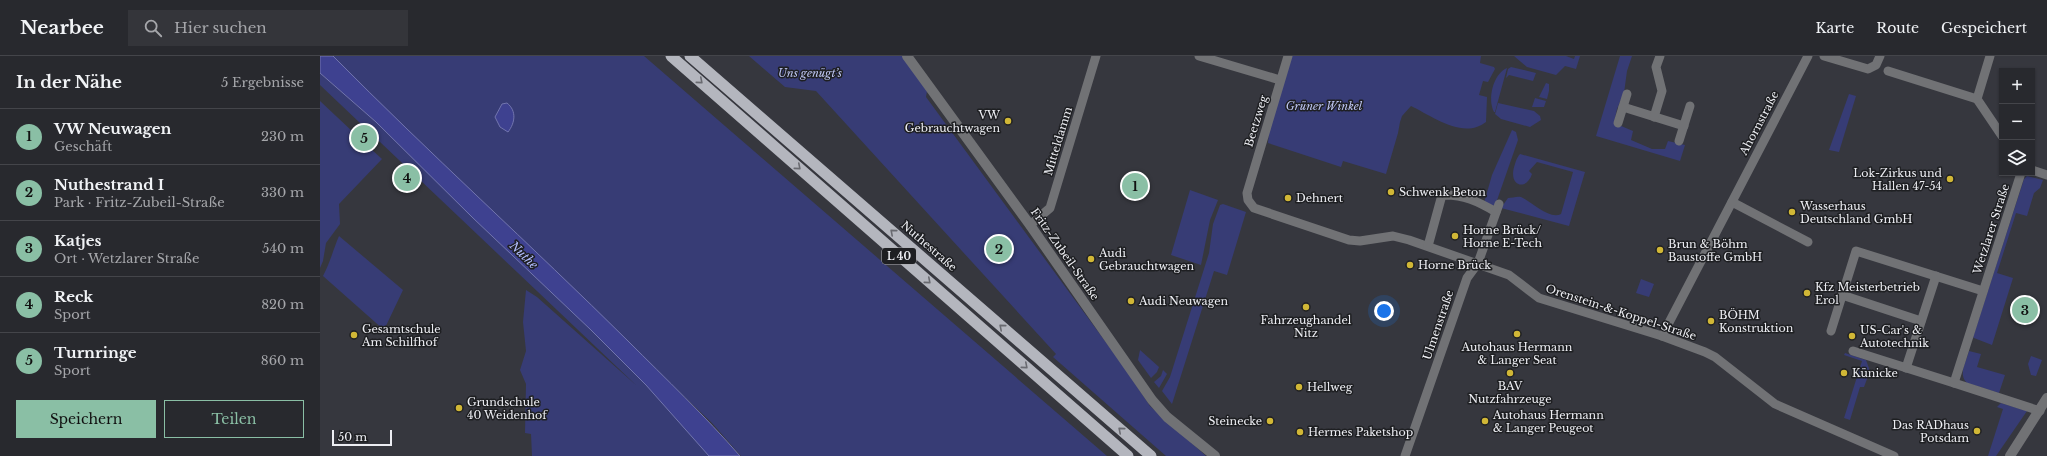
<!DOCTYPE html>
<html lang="de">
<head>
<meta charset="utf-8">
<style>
  body { margin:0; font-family:"Libre Baskerville",serif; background:#34353a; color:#f1f3f6 }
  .controls { position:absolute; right:12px; top:12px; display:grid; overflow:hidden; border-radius:0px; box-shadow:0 1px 3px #0004 }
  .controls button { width:36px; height:36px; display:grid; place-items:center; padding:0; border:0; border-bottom:1px solid #44454a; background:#28292e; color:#f1f3f6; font:20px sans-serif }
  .scale { position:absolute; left:12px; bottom:10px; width:60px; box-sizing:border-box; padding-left:4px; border:2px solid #edeef3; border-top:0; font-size:11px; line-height:14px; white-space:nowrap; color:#edeef3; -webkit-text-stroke:3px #1e1f22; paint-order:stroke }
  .you { position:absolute; left:1064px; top:255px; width:14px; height:14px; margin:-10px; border:3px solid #fff; border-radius:50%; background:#1a73e8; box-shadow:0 0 0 6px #1a73e833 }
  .badge { display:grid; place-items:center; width:26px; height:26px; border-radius:50%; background:#8abfa5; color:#111; font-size:13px; font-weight:700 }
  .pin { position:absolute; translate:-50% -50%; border:2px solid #fff; box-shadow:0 1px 4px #0006 }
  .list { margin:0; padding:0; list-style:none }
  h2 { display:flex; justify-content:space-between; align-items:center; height:52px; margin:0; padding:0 16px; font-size:17px }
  h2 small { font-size:13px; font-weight:400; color:#a5a6aa }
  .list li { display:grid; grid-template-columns:26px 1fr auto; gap:12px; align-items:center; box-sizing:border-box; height:56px; padding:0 16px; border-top:1px solid #44454a }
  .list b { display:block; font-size:15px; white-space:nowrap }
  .list p { margin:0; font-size:13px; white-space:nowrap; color:#a5a6aa }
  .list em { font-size:13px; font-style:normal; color:#a5a6aa }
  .actions { display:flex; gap:8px; padding:12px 16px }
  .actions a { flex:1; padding:9px 0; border:1px solid #8abfa5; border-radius:0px; text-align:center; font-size:14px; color:#8abfa5 }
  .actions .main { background:#8abfa5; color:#111 }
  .icon { flex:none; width:22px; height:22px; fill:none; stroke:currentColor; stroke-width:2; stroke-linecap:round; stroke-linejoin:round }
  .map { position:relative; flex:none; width:1727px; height:400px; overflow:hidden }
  header { display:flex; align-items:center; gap:24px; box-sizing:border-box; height:56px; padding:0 20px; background:#28292e; border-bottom:1px solid #44454a }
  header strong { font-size:19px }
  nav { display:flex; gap:22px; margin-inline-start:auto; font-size:14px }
  .search { width:280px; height:36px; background:#34353a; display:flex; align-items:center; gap:10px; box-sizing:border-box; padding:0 14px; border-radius:0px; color:#a5a6aa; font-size:15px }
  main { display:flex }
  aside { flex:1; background:#28292e }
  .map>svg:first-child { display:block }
</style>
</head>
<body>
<header>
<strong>Nearbee</strong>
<div class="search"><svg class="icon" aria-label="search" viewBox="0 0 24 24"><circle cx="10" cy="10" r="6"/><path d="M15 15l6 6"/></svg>Hier suchen</div>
<nav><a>Karte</a><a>Route</a><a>Gespeichert</a></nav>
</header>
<main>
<aside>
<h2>In der Nähe<small>5 Ergebnisse</small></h2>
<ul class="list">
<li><span class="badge">1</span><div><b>VW Neuwagen</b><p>Geschäft</p></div><em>230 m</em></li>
<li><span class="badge">2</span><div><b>Nuthestrand I</b><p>Park · Fritz-Zubeil-Straße</p></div><em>330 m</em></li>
<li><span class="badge">3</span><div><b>Katjes</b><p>Ort · Wetzlarer Straße</p></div><em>540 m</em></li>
<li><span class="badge">4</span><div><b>Reck</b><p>Sport</p></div><em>820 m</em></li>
<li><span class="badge">5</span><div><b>Turnringe</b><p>Sport</p></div><em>860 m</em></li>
</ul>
<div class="actions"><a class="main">Speichern</a><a>Teilen</a></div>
</aside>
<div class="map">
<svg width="1727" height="400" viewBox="0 0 1727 400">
  <rect width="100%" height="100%" fill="#36373e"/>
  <g fill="#373c75">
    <polygon points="7,0 324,0 787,400 421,400 392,367"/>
    <polygon points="429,0 582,0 607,35 606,41 804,311 830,350 886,400 846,400 733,301 736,298 496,35 465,31"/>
    <path d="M972 0H1161L1160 7 1174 11 1175 13 1168 26 1163 25 1159 39 1167 41 1166 66C1143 84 1112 60 1091 50L1082 60 1080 66 1078 77 1066 118 1023 105 1021 111 948 87 949 76Z"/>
    <polygon points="1194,0 1246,0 1254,3 1255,0 1260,0 1256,13 1245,10 1236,19 1207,11"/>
    <polygon points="1300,0 1312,0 1307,15 1304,37 1297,53 1294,67 1313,75 1311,84 1332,93 1345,93 1348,85 1365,89 1360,105 1276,80"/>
    <polygon points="1191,11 1216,17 1213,25 1189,19 1186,22 1188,13"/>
    <path d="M1187 12 1175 56H1174C1167 43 1173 18 1187 12Z"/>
    <polygon points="0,17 56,66 271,273 326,328 390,400 212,400 211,378 205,377 206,328 200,314 206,295 203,266 206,234 217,241 317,330 0,29"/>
    <polygon points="1226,27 1229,28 1229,35 1227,43 1219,41"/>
    <polygon points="1529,38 1536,40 1519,96 1509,94"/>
    <polygon points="1215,42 1226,45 1224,51 1212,51"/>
    <polygon points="0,45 33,76 38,71 56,88 51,93 62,103 19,148 20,168 6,187 3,205 0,212"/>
    <polygon points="1178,47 1214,55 1220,60 1221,64 1210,71 1181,63 1175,58"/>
    <polygon points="1192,74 1196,76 1198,84 1175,150 1164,147 1172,119"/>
    <path d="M1200 98 1265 116 1249 170 1181 152 1188 142C1192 142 1197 140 1201 141 1211 145 1229 164 1241 158L1253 116 1217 106 1209 115 1212 118C1206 136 1187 130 1195 108 1196 104 1198 100 1200 98Z"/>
    <polygon points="82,112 97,126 92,131 77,117"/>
    <polygon points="1707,120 1723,124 1720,132 1714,137 1707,160 1696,157 1677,217 1693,222 1672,289 1654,282 1653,281 1704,123"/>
    <polygon points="870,134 898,144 890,164 881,209 851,199"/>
    <polygon points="903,148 926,156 907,219 894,215 852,348 842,335 850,321 889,197 893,168 900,149"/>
    <path d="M19 180 83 234 64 274 3 220C10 207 13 194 19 180Z"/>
    <polygon points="1321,223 1334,228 1329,241 1316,237"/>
    <polygon points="820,294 839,311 837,316 831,322 818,304"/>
    <path d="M1649 295 1661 298 1657 311 1685 319 1679 337 1647 327C1638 318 1646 306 1649 295Z"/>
    <polygon points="1525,297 1546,304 1550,315 1544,331 1540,331 1530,364 1524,362 1542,305 1524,299"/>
    <polygon points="1711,300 1722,304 1716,320 1711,319 1708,308"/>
    <polygon points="843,314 847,318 839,332 834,326 841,320"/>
    <polygon points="1681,347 1707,355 1676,400 1668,400 1683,353 1677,351"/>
  </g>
  <g fill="#3e4190" stroke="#7275ae">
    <path d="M0 0H13C109 97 211 189 308 285 346 323 385 360 420 400H389L326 329 271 274 153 162 56 66 0 17Z"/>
    <path d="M187 47C197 55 195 67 188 76L180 71 175 61 182 48Z"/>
  </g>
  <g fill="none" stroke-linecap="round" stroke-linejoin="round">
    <g stroke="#717275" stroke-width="9">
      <polyline points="879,0 960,24"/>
      <polyline points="968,0 927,137 928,144 934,152 1029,184 1040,185 1073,180 1089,184 1189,219 1219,242 1342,280 1385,296 1395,301 1455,348 1574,400"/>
      <polyline points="1504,0 1548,13 1556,9 1560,0"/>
      <polyline points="1670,0 1657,43 1682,80"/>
      <polyline points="1568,15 1657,43"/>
      <polyline points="1303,51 1364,70"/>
      <polyline points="1334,61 1342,35 1336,11 1340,0"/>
      <polyline points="1298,67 1307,38"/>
      <polyline points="1359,85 1370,50"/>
      <polyline points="1712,114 1727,119"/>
      <polyline points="1412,146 1488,186"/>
      <polyline points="710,169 730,152 776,0"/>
      <path d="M1108 190 1122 139C1143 138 1159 146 1176 156"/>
      <polyline points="1522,239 1601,265"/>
      <polyline points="1511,275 1536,195 1663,235"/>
      <polyline points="1342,280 1488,0"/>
      <polyline points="1533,295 1634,327 1701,117"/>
      <polyline points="1586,312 1616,220"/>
      <polyline points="1634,327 1720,355"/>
      <polyline points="1085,400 1147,222 1158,207 1179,148"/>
    </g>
    <g stroke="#717275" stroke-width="10">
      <polyline points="587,0 710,169 832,344 847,361 895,400"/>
      <polyline points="1690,400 1727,342"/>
    </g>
    <g stroke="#b4b6be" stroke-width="11">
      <polyline points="351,0 808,400"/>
      <polyline points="370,0 831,400"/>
    </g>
  </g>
  <defs><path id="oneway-chevron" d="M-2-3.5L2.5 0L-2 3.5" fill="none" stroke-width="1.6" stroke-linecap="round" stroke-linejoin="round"/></defs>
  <g stroke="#696a70">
    <use href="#oneway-chevron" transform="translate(380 25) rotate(41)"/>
    <use href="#oneway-chevron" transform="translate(478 111) rotate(41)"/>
    <use href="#oneway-chevron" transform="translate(573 176) rotate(-139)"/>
    <use href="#oneway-chevron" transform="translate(608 225) rotate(41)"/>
    <use href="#oneway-chevron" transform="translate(682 271) rotate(-139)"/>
    <use href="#oneway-chevron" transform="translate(705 310) rotate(41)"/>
    <use href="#oneway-chevron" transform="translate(801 374) rotate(-139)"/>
  </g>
  <g fill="#d1b736" stroke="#1e1f22" stroke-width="1.5">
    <circle cx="688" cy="65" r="4"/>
    <circle cx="1630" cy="123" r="4"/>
    <circle cx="1071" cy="136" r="4"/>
    <circle cx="968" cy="142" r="4"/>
    <circle cx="1472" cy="156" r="4"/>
    <circle cx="1135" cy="180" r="4"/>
    <circle cx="1340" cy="194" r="4"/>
    <circle cx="771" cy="203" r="4"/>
    <circle cx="1090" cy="209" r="4"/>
    <circle cx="1487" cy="237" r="4"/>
    <circle cx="811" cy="245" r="4"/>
    <circle cx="986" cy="251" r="4"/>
    <circle cx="1391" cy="265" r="4"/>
    <circle cx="1197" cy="278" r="4"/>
    <circle cx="34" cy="279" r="4"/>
    <circle cx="1532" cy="280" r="4"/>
    <circle cx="1190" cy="317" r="4"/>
    <circle cx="1524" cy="317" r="4"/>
    <circle cx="979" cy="331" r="4"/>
    <circle cx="139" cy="352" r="4"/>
    <circle cx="950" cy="365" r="4"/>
    <circle cx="1165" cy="365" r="4"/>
    <circle cx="1657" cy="375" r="4"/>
    <circle cx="980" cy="376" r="4"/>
  </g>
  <g text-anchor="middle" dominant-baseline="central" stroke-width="3" stroke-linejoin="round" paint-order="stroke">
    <rect fill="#1e1f22" stroke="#afb0b4" stroke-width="1" x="562" y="192" width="34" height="16" rx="3"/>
    <g font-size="10" font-weight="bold" fill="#edeef3">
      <text x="579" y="200">L 40</text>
    </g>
    <g font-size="11" font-style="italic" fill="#bec6f3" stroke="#1e1f22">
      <text x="490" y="17">Uns genügt’s</text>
      <text x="1004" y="50">Grüner Winkel</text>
    </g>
    <g font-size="11" fill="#edeef3" stroke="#1e1f22" text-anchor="start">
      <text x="680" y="59" text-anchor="end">VW<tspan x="680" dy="13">Gebrauchtwagen</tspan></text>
      <text x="1622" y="117" text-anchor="end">Lok-Zirkus und<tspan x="1622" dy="13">Hallen 47-54</tspan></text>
      <text x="1079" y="136">Schwenk Beton</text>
      <text x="976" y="142">Dehnert</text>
      <text x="1480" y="150">Wasserhaus<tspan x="1480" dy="13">Deutschland GmbH</tspan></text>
      <text x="1143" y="174">Horne Brück/<tspan x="1143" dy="13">Horne E-Tech</tspan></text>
      <text x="1348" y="188">Brun &amp; Böhm<tspan x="1348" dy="13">Baustoffe GmbH</tspan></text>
      <text x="779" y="197">Audi<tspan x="779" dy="13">Gebrauchtwagen</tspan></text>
      <text x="1098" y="209">Horne Brück</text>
      <text x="1495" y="231">Kfz Meisterbetrieb<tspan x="1495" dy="13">Erol</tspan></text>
      <text x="819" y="245">Audi Neuwagen</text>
      <text x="1399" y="259">BÖHM<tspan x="1399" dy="13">Konstruktion</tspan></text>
      <text x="986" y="264" text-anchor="middle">Fahrzeughandel<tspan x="986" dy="13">Nitz</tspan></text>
      <text x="42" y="273">Gesamtschule<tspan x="42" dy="13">Am Schilfhof</tspan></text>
      <text x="1540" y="274">US-Car's &amp;<tspan x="1540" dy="13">Autotechnik</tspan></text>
      <text x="1197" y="291" text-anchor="middle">Autohaus Hermann<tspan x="1197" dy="13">&amp; Langer Seat</tspan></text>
      <text x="1532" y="317">Künicke</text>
      <text x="1190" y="330" text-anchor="middle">BAV<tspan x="1190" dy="13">Nutzfahrzeuge</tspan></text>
      <text x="987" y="331">Hellweg</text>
      <text x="147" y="346">Grundschule<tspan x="147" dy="13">40 Weidenhof</tspan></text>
      <text x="1173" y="359">Autohaus Hermann<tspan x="1173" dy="13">&amp; Langer Peugeot</tspan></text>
      <text x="942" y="365" text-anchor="end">Steinecke</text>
      <text x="1649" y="369" text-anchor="end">Das RADhaus<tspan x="1649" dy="13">Potsdam</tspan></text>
      <text x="988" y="376">Hermes Paketshop</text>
    </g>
    <g font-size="11" fill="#edeef3" stroke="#1e1f22">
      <text transform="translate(936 65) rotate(-73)">Beetzweg</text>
      <text transform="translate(1439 67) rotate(-62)">Ahornstraße</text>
      <text transform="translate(738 85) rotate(-73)">Mitteldamm</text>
      <text transform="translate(1671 173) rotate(-72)">Wetzlarer Straße</text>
      <text transform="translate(609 190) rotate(41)">Nuthestraße</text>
      <text transform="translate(745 198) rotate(55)">Fritz-Zubeil-Straße</text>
      <text transform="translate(1301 256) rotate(18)">Orenstein-&amp;-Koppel-Straße</text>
      <text transform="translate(1118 269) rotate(-71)">Ulmenstraße</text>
    </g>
    <g font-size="12" font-style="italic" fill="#b1bcfe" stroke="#1e1f22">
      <text transform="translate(204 199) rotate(44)">Nuthe</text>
    </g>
  </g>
</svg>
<div class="controls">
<button>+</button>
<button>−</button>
<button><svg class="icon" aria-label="layers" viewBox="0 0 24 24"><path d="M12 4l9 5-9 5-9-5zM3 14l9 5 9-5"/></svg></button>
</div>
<div class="scale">50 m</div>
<div class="you"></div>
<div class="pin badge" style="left:815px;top:130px">1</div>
<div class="pin badge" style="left:679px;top:193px">2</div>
<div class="pin badge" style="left:1705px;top:254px">3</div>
<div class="pin badge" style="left:87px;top:122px">4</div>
<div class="pin badge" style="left:44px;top:82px">5</div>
</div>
</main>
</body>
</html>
